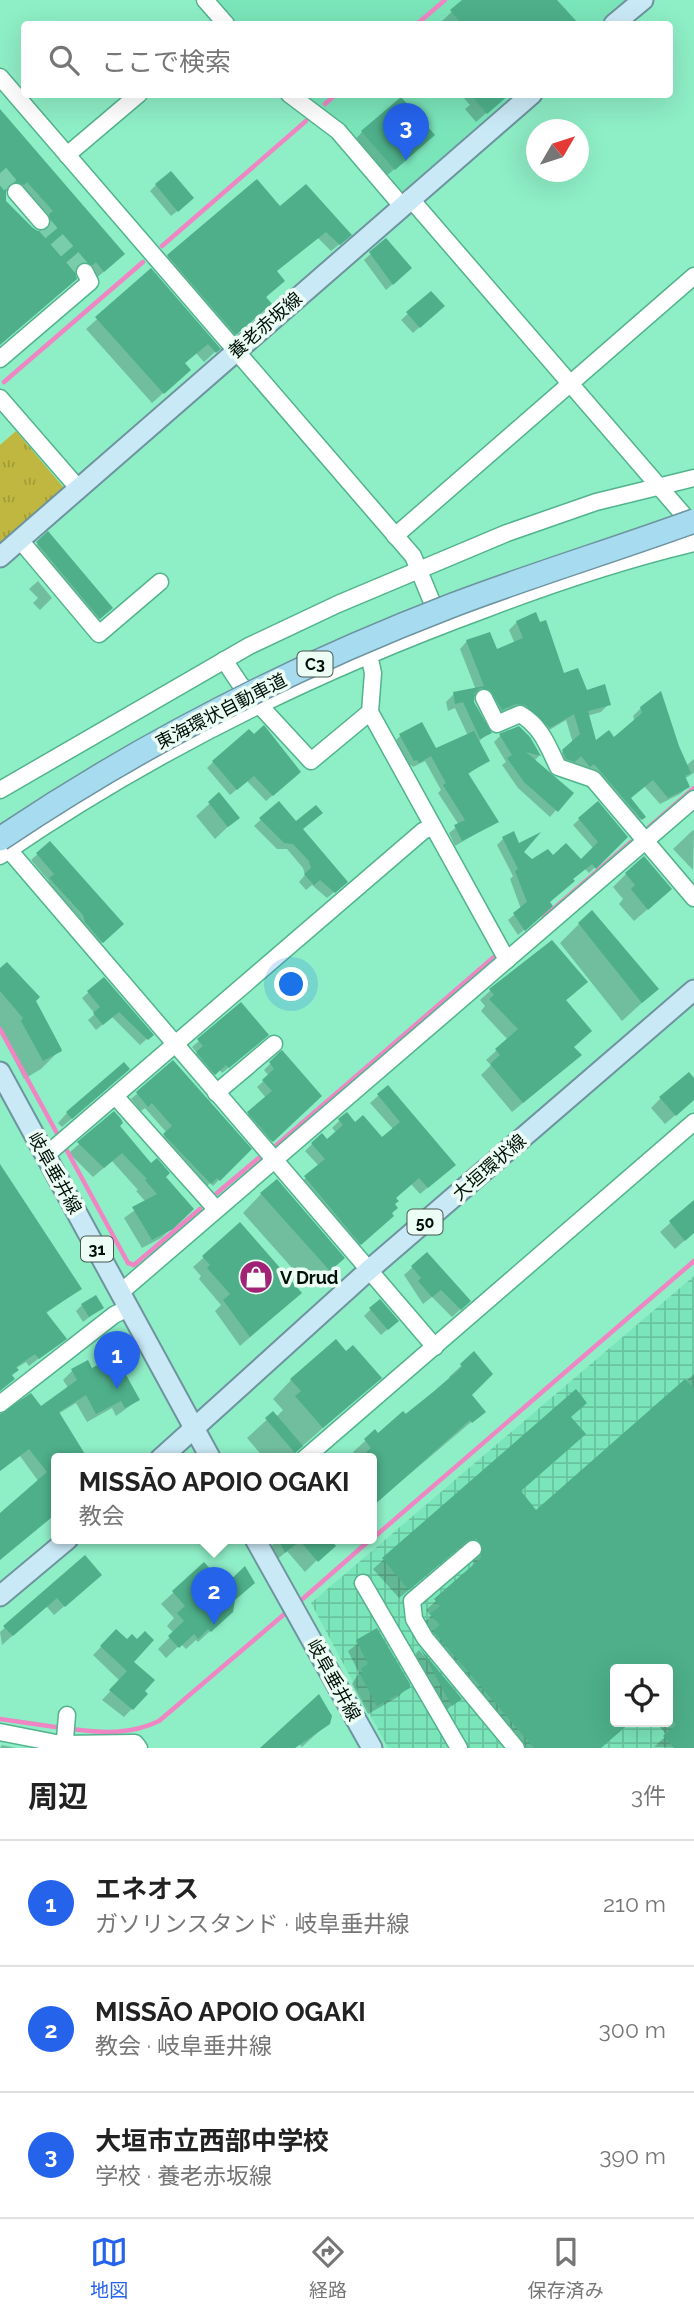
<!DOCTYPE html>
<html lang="ja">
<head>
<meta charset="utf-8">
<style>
  body { margin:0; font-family:Raleway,"Noto Sans JP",sans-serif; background:#f6f6f6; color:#222 }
  .controls { position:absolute; right:21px; bottom:21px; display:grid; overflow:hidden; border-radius:7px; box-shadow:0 7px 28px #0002 }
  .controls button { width:63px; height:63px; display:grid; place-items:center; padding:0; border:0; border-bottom:2px solid #e0e0e0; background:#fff; color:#222; font:35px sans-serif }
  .compass { position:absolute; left:526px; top:119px; width:63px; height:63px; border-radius:50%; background:#fff; box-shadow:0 7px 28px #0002; rotate:51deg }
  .you { position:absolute; left:292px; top:985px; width:24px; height:24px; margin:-18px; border:5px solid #fff; border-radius:50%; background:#1a73e8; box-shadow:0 0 0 10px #1a73e833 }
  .badge { display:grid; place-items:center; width:46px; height:46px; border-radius:50%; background:#2563eb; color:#fff; font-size:23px; font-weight:700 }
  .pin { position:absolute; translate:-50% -58px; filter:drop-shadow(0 2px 4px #0008) }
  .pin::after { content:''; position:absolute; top:37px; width:24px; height:21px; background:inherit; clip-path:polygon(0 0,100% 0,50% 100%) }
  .popup { position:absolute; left:51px; top:1453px; width:326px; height:91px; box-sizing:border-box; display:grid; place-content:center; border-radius:7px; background:#fff; filter:drop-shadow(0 2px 5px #0005); font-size:23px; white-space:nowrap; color:#767676 }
  .popup b { font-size:26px; color:#222 }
  .popup::after { content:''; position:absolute; left:50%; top:100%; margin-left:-14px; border:14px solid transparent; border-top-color:#fff }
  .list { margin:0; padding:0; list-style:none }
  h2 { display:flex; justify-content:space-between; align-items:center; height:91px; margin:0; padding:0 28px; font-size:30px }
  h2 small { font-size:23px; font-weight:400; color:#767676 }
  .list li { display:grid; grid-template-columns:46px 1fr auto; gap:21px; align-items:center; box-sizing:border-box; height:126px; padding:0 28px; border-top:2px solid #e0e0e0 }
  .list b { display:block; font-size:26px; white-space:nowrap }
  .list p { margin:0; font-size:23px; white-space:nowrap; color:#767676 }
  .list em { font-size:23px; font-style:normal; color:#767676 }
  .icon { flex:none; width:38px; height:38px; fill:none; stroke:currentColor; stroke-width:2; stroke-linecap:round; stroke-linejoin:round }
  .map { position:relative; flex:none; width:694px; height:1748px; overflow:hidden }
  .search { position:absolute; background:#fff; box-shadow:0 7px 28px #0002; left:21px; right:21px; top:21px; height:77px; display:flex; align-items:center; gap:18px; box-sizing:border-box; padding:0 24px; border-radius:7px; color:#767676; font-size:26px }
  .sheet { height:469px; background:#fff }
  nav { display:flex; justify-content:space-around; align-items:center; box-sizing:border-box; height:98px; border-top:2px solid #e0e0e0; background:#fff; font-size:19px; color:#767676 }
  nav a { display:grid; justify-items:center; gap:4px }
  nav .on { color:#2563eb }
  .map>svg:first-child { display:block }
</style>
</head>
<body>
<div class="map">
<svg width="694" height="1748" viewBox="0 0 694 1748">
  <defs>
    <pattern id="industrial-grid" width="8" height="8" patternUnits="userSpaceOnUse" patternTransform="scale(1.75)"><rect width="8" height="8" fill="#7be5ba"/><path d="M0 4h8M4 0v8" fill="none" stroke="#69c39e"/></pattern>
    <pattern id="grass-tufts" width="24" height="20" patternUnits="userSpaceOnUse" patternTransform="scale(1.75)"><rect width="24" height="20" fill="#bfb740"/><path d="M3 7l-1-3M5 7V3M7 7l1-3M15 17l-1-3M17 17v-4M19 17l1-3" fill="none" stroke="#a29c37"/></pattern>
  </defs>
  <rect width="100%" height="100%" fill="#8eeec6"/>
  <g fill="#7be5ba">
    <polygon points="215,0 627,0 598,24 236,24"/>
    <polygon points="302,95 517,95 401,194 343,127"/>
  </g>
  <path fill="url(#industrial-grid)" fill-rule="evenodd" d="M694 1276V1748H388L311 1603ZM615 1669H668V1722H615Z"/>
  <polygon fill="url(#grass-tufts)" points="16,431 64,488 0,543 0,445"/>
  <g fill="#0003" fill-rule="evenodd">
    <polygon points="464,0 555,0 576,24 445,24 442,21"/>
    <polygon points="466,94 508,94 476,122 465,109 470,105 463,97"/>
    <path d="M0 112 113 264 94 280 73 273 0 344ZM6 191 13 194 40 226 41 233 36 232 4 201Z"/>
    <polygon points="362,132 423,144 384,178 353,142"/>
    <polygon points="156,185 186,204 171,216 150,191"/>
    <polygon points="306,186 342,242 331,251 318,238 275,271 262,311 228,341 161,264 168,256 280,209"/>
    <polygon points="386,240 403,275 386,290 364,260"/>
    <polygon points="151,271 218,349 204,362 196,353 184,364 178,380 152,403 86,329"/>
    <polygon points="431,293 436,312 413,333 401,320"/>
    <polygon points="48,534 104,615 92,625 30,551"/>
    <polygon points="38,581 52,598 40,610 33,603 38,598 29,589"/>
    <polygon points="517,622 563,676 609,704 601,712 587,716 595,743 614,740 635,722 633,716 641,708 677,747 687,765 694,759 694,773 684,779 688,787 680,794 660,804 644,786 629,798 644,816 633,827 572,763 566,768 555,759 573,743 566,720 541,735 517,712 494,717 483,697 473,696 473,702 489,733 478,742 488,760 467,775 496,822 455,846 449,833 459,825 438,793 441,790 425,761 413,767 411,765 408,766 394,742 400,736 435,750 468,736 455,708 448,711 446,702 454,694 476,690 460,649 467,641 496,651 515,644 509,630"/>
    <polygon points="520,729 539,756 534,761 571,793 550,817 518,788 502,765 506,762 494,742 500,736"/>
    <polygon points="213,762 293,778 266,801 247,781 230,795 207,768"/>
    <polygon points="219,795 238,817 215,839 196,816"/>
    <polygon points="278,803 302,830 339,888 327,898 312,885 306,890 299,882 305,875 303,868 287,849 277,849 254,826"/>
    <polygon points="597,803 626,837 589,873 585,869 571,880 549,902 545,912 518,935 508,920 521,909 510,879 513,876 497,845 503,839 532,861 553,857 581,862 594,849 573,825"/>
    <polygon points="693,830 694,831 693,870 673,849"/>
    <polygon points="50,843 122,924 96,948 44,885 49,881 31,860"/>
    <polygon points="626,874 656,902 634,921 619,904 623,899 613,887"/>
    <polygon points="579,924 657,989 622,1021 560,943"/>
    <polygon points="0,970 34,1001 60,1050 41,1069 24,1079 0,1031"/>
    <polygon points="104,979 151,1035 140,1045 112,1017 96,1030 88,1020 95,1014 82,998"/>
    <polygon points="491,990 576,992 565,1001 572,1047 569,1065 512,1112 481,1075 491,1065 486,1060 508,1040 481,1011 485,1006 480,1000"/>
    <polygon points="241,1004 261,1041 222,1073 219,1069 208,1079 191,1059 197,1053 192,1047"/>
    <polygon points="282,1052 320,1096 266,1146 242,1119 266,1098 257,1087 269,1076 264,1070"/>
    <polygon points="173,1062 249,1149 213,1186 210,1183 204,1189 158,1141 167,1133 145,1108 141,1111 131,1099"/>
    <polygon points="118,1079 62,1127 58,1123 67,1113"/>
    <polygon points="694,1080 694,1099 665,1124 651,1108 661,1098"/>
    <polygon points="388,1087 446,1172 420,1194 411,1184 394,1198 384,1223 353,1251 298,1185 319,1166 305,1151 312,1144 327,1142 337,1133 332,1128 346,1114 355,1124 382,1140 394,1130 370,1103"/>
    <polygon points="114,1113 117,1126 192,1209 161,1238 142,1248 124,1218 146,1202 136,1191 138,1190 112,1161 93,1177 69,1153"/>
    <polygon points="0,1167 80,1289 45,1314 64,1339 29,1366 26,1362 15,1369 0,1391"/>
    <polygon points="261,1194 343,1258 310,1288 243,1213"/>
    <polygon points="694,1202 694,1232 675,1249 660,1232"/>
    <polygon points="240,1225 290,1302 240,1346 215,1311 221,1305 199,1279 201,1276 193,1267"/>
    <polygon points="427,1254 461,1309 452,1317 432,1297 423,1304 404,1275"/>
    <polygon points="379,1301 390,1327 381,1335 364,1316"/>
    <polygon points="82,1305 101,1308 83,1322 76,1311"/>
    <polygon points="346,1353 379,1378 288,1459 265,1459 247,1438 273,1414 276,1417 283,1410 273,1399 291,1380"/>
    <polygon points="474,1354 469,1395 483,1412 372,1506 372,1459 359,1459 353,1452 375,1432 378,1435 451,1379 449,1377"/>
    <polygon points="91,1370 138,1400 116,1416 112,1408 87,1422 76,1403 58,1414 57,1459 0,1560 0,1515 39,1482 20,1456 0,1471 0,1415 40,1408 69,1389 63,1380 72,1371"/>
    <polygon points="694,1374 694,1748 654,1747 667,1735 655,1722 668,1722 668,1669 615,1669 615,1722 630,1722 600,1748 517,1748 422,1625 431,1616 426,1610 472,1568 474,1558 471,1551 461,1547 399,1598 373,1569 576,1392 569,1418 519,1492 536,1513"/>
    <polygon points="270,1539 338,1539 305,1572 287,1551 273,1563 266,1552 273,1545"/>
    <polygon points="85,1557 90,1584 54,1615 46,1606 2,1645 0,1632"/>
    <polygon points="204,1564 233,1601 219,1623 198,1642 196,1640 186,1649 181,1644 166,1658 158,1649 174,1633 167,1626 174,1618 161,1604"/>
    <polygon points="376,1630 407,1688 398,1697 368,1714 352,1684 359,1673 348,1651"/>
    <polygon points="116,1632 146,1694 124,1717 102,1700 120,1681 93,1655"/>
    <polygon points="419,1650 459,1699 442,1714 411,1659"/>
    <polygon points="328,1723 302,1747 299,1744 294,1748 261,1748"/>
    <polygon points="2,1745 16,1748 0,1748"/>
  </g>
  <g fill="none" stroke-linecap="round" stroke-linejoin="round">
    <g stroke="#ef86c3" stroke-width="4.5">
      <polyline points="417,24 445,0"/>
      <polyline points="325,104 336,94"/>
      <polyline points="162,246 306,121"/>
      <polyline points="4,382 143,262"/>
      <polyline points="649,827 694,788"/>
      <polyline points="544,917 631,842"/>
      <polyline points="0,1029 59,1137"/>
      <polyline points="65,1147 128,1263 134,1265 200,1209"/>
      <polyline points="272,1149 495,956"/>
      <polyline points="217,1193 261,1156"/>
      <polyline points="372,1539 694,1261"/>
      <polyline points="298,1603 371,1539"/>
      <polyline points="0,1719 62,1728"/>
      <path d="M71 1729C103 1733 130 1735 159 1721L288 1611"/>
    </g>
  </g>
  <g fill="#4eaf8a" fill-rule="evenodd">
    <polygon points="462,0 557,0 579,24 462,24 450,10"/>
    <polygon points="470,94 510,94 487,114"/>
    <polygon points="401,97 435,135 395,170 361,131"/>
    <path d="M0 109 125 254 104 272 96 262 93 265 80 263 75 271 77 279 0 345ZM15 182 24 185 27 182 53 211 49 214 51 224 47 229 38 231 33 228 6 201V188Z"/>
    <polygon points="171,171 194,198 178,212 155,184"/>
    <polygon points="257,179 280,206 306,184 352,235 340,245 326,232 277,271 285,281 266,297 272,304 236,335 167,255"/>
    <polygon points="386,238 412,268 393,285 369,252"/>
    <polygon points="151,268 221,349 216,353 208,344 185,363 191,370 164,394 95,317"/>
    <polygon points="431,291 445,306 420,328 406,312"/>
    <polygon points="48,531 113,608 100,619 36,542"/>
    <polygon points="536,612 540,622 546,620 564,673 578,668 587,690 605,684 611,705 588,711 596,740 609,730 614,737 642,713 640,707 661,691 679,746 691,773 685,776 690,787 668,798 653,780 631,798 646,817 642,820 594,764 590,767 581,756 575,762 566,759 562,750 580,734 574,714 550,728 525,705 516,704 502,710 490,690 480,688 475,693 474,702 492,733 480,739 463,702 455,704 453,692 484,686 466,640 490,632 497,649 523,638 516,621"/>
    <polygon points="422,722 436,748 474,731 490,761 468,773 499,822 462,841 454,825 465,820 443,785 446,783 431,756 419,763 417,760 414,761 399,734"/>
    <polygon points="264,725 301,772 273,796 254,776 237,790 212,761 249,729 254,734"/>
    <polygon points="519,726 530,737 541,756 526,752 574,793 558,812 524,782 507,758 512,755 499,734"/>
    <polygon points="219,792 240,818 228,827 208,802"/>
    <polygon points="279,801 296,821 316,805 323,813 303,829 348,882 335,893 320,880 314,885 304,874 311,868 309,861 293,844 284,843 259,818"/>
    <polygon points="598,801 628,837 596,869 592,864 573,879 575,881 550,902 553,906 525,931 513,913 527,902 515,871 518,869 502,837 514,831 519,843 541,832 524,852 532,859 548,849 553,855 566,843 581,859 598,842 578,818"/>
    <polygon points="50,841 124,924 103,943 85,922 83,915 49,878 54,874 36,853"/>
    <polygon points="644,856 672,889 648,910 631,889 635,885 625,873"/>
    <polygon points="592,910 659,989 642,1003 578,923"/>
    <polygon points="552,940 588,982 566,1000 592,1031 574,1047 582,1055 523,1103 490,1064 500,1055 495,1049 518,1029 489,999 494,995 489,989"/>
    <polygon points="7,962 40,997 36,1001 61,1048 62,1051 43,1061 21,1021 23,1018 0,991 0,968"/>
    <polygon points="104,977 154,1035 148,1040 119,1012 103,1025 93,1013 100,1007 87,991"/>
    <polygon points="241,1002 269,1035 229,1068 226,1065 215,1075 196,1052 203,1046 197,1039"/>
    <polygon points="282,1050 322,1096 273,1142 247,1112 272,1091 262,1080 274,1069 269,1062"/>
    <polygon points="173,1060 252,1149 220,1181 217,1178 211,1184 163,1134 172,1126 152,1103 148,1107 136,1092"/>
    <polygon points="124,1062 130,1069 72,1119 66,1112"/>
    <polygon points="689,1072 694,1078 694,1100 676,1116 659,1097"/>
    <polygon points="388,1085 456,1165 428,1188 419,1178 396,1198 399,1201 395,1204 398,1208 392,1213 394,1216 361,1245 304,1176 325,1159 311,1143 322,1133 327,1139 343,1125 338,1119 347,1112 355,1122 363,1115 382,1137 400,1122 377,1094"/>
    <polygon points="114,1111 121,1119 123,1123 120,1126 151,1163 157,1158 170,1173 166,1177 194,1209 173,1229 152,1240 132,1207 157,1194 145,1180 147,1179 122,1153 104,1168 77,1142"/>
    <polygon points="0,1164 82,1289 46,1312 67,1339 39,1359 35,1354 16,1367 19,1370 12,1375 15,1379 0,1391"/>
    <polygon points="277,1179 345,1258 330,1271 260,1193"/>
    <polygon points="694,1200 694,1233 685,1241 669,1221"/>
    <polygon points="240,1222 302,1293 250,1337 223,1300 230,1294 207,1268 210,1265 202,1256"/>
    <polygon points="427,1252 471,1301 461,1310 441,1290 432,1297 418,1281 421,1278 411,1266"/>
    <polygon points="96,1295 104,1308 89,1317 81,1304"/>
    <polygon points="380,1299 399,1321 388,1330 369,1308"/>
    <polygon points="336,1339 346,1351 353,1345 382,1378 323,1428 295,1396 301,1391 290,1379"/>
    <polygon points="474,1351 493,1374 472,1395 486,1412 472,1423 470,1420 372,1507 372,1459 359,1459 371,1448 364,1439 375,1429 378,1433 403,1411 406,1414 433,1392 462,1367 460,1364"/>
    <polygon points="115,1355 140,1400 125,1408 121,1401 96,1414 86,1395 59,1412 88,1459 57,1459 57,1513 0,1560 0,1513 47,1472 29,1449 0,1471 0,1414 31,1393 41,1406 77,1380 71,1369 88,1360 92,1368"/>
    <polygon points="685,1379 694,1389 694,1748 674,1748 663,1736 676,1725 668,1716 668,1669 615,1669 615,1722 631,1722 601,1748 534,1748 433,1631 440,1625 430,1614 440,1606 434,1599 481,1558 481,1543 476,1539 467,1541 409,1590 382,1558 576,1389 587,1403 571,1417 586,1434 521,1491 536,1510"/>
    <polygon points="273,1411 303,1446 295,1453 265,1418"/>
    <polygon points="278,1539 330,1539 336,1546 318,1562 300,1541 285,1553"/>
    <polygon points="85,1555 102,1575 65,1607 57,1598 13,1636 3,1626"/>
    <polygon points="204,1562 225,1585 245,1566 255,1583 235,1600 233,1612 211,1632 208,1629 198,1639 194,1634 179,1648 168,1636 184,1621 177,1613 185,1606 172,1591"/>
    <polygon points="377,1628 410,1684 410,1688 377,1706 360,1674 363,1672 361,1669 368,1664 356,1640"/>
    <polygon points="116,1629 127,1639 132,1634 137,1639 145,1631 154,1640 134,1662 155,1680 145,1691 148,1694 133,1710 109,1690 127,1671 100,1646"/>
    <polygon points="419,1647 462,1699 452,1706 425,1657"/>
    <polygon points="319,1694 332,1716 330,1724 295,1748 260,1748"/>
  </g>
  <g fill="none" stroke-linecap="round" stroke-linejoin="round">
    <g stroke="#79cdaa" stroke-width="16" stroke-dasharray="16 8" stroke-linecap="butt">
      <polyline points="0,173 16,192"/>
      <polyline points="41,221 85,272"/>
    </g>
    <g stroke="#52b38d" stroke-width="19">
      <g id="minor">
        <polyline points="205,0 226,24"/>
        <polyline points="0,77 413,556 439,619"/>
        <polyline points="289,94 338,131 402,206"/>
        <polyline points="67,155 139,94"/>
        <polyline points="16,192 41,221"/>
        <polyline points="410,198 694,527"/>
        <polyline points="0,359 90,282 85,272"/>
        <polyline points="0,398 79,489"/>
        <polyline points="395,536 694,276"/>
        <polyline points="20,540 99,634 160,582"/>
        <polyline points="369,655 373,673 370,712 507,960"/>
        <polyline points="224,660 240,684 311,761 370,712"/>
        <path d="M484 698 497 724 520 714C541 726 548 746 558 767L593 779 694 898"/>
        <polyline points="0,790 249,646 338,604 507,533 596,502 694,478"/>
        <polyline points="9,850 435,1347"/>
        <path d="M0 856C149 753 317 671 486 609 554 583 623 560 694 543"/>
        <polyline points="216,1093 274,1044"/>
        <polyline points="116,1097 216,1209"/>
        <polyline points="45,1156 423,831 432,827"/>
        <polyline points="121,1292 694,799"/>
        <polyline points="0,1404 114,1315 128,1308"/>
        <polyline points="304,1459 694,1122"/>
        <polyline points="473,1549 412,1601 414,1619 425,1638 516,1748"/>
        <polyline points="363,1583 459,1748"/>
        <polyline points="0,1732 61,1744 135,1743 139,1748"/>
        <polyline points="58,1748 65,1739 67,1715"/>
      </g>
    </g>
    <g stroke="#6d949f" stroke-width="23">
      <g id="major">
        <polyline points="614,24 643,0"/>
        <polyline points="0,557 532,94"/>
        <polyline points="0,1072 211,1459"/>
        <polyline points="160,1459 369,1270 694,990"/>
        <polyline points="255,1539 372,1748"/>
        <polyline points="0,1596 68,1539"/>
      </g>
    </g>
    <use href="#minor" stroke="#fff" stroke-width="16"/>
    <use href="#major" stroke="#cae9f6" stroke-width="19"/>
    <g stroke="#6d949f" stroke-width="26" stroke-linecap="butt">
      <path id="highway-bridge" d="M0 839C141 744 294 666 453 605 532 575 614 550 694 521"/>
    </g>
    <use href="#highway-bridge" stroke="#a7dbf0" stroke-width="23"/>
  </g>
  <defs>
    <g id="shop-disc" transform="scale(1.75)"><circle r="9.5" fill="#a12376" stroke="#ebfdf4"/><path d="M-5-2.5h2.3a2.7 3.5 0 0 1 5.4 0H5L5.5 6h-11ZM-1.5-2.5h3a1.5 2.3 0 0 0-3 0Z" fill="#fff"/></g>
  </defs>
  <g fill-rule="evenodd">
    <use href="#shop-disc" x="256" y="1277"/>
  </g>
  <g text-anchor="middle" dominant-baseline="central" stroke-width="7" stroke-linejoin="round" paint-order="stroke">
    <g fill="#ebfdf4" stroke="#46574f" stroke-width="2">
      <rect x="297.5" y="651.5" width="35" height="25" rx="5"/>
      <rect x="407.5" y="1209.5" width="35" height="25" rx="5"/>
      <rect x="81" y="1236.5" width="32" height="25" rx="5"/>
    </g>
    <g font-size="16" font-weight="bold" fill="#001008">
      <text x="315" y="664">C3</text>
      <text x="425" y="1222">50</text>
      <text x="97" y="1249">31</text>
    </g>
    <g font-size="18" fill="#001008" stroke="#ebfdf4">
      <text transform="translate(265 325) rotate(-41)">養老赤坂線</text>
      <text transform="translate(221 711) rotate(-27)">東海環状自動車道</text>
      <text transform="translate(489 1167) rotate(-41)">大垣環状線</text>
      <text transform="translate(55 1173) rotate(61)">岐阜垂井線</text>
      <text transform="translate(334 1680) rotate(61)">岐阜垂井線</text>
    </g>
    <g font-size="18" font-weight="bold" fill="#001008" stroke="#ebfdf4" text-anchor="start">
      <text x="280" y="1277">V Drud</text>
    </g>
  </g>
</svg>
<div class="controls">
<button><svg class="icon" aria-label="locate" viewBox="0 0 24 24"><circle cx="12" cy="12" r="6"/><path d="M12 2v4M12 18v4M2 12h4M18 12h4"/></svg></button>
</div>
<svg class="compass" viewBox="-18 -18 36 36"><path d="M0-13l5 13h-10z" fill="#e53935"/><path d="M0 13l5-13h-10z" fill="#767676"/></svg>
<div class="you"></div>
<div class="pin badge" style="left:117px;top:1389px">1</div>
<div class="pin badge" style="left:214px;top:1625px">2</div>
<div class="popup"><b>MISSĀO APOIO OGAKI</b>教会</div>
<div class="pin badge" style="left:406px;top:161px">3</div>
<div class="search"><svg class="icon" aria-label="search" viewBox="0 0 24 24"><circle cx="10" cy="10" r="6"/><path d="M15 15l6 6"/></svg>ここで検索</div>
</div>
<section class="sheet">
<h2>周辺<small>3件</small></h2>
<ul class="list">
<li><span class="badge">1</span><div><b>エネオス</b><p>ガソリンスタンド · 岐阜垂井線</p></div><em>210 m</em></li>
<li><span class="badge">2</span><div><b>MISSĀO APOIO OGAKI</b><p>教会 · 岐阜垂井線</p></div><em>300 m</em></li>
<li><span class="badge">3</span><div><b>大垣市立西部中学校</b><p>学校 · 養老赤坂線</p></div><em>390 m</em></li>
</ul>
</section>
<nav>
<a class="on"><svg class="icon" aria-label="map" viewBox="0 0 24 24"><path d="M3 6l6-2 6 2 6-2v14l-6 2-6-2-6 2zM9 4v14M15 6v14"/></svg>地図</a>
<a><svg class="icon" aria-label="directions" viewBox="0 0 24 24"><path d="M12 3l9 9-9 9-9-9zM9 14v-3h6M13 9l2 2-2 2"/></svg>経路</a>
<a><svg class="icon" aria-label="saved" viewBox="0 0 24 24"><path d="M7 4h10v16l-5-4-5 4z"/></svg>保存済み</a>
</nav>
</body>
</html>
